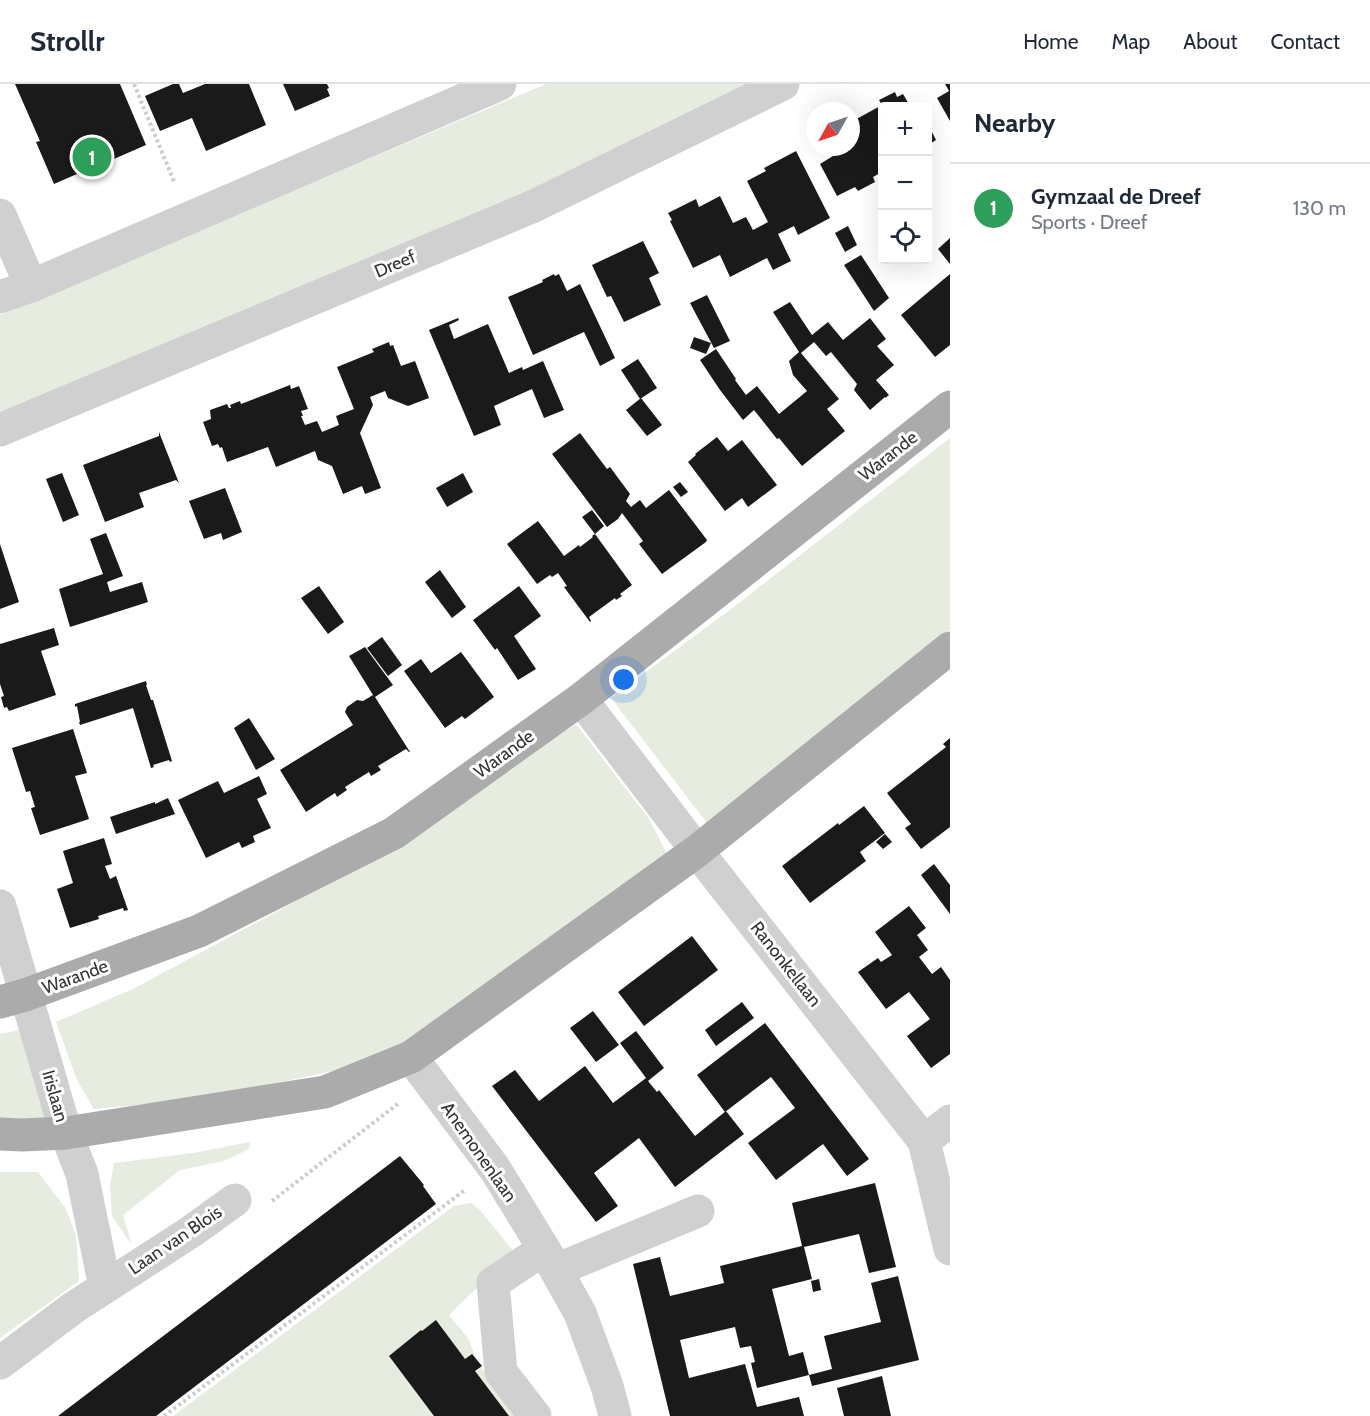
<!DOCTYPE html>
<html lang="en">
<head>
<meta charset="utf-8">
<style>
  body { margin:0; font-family:Cabin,sans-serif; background:#f2f2f3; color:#1f2937 }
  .controls { position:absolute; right:18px; top:18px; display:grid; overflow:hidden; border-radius:6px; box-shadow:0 6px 24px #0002 }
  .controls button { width:54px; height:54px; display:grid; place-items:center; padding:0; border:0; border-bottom:2px solid #e0e1e3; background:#fff; color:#1f2937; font:30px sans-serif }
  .compass { position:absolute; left:806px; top:18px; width:54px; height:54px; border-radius:50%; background:#fff; box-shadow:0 6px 24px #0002; rotate:230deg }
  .you { position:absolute; left:624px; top:596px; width:21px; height:21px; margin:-15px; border:4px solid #fff; border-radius:50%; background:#1a73e8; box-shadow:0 0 0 9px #1a73e833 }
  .badge { display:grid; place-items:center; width:39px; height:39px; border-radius:50%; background:#e63946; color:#fff; font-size:20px; font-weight:700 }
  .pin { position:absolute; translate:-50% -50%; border:3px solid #fff; box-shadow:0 2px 6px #0006 }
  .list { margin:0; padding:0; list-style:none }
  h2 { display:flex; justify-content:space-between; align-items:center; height:78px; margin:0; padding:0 24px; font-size:26px }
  h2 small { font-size:20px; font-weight:400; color:#747a83 }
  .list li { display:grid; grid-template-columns:39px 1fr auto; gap:18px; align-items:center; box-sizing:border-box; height:90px; padding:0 24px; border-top:2px solid #e0e1e3 }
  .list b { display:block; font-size:22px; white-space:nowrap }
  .list p { margin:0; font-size:20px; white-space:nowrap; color:#747a83 }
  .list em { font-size:20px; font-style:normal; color:#747a83 }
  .icon { flex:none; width:33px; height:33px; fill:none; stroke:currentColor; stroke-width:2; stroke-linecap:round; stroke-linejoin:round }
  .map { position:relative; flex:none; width:950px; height:1332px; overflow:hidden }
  header { display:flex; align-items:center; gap:36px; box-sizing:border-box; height:84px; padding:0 30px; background:#fff; border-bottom:2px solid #e0e1e3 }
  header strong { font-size:28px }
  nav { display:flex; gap:33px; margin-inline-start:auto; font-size:21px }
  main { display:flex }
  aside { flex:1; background:#fff }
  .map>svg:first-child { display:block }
</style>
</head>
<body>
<header>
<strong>Strollr</strong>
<nav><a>Home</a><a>Map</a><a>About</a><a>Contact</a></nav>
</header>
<main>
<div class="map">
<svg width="950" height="1332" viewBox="0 0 950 1332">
  <rect width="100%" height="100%" fill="#fff"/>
  <g fill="#e6ecdf">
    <polygon points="546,0 752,0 523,118 0,333 0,231"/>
    <polygon points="950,354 950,545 707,739 611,614 735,522"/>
    <polygon points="576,640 649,735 667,770 415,961 338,986 200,1015 94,1025 77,996 56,938 135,904 291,820"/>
    <polygon points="24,945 49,1040 0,1040 0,950"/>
    <polygon points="250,1058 249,1065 224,1077 180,1086 123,1131 132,1161 112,1132 110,1100 114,1079 193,1069"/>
    <polygon points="0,1088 38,1088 66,1125 76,1151 79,1197 0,1254"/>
    <polygon points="471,1119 479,1125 514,1168 449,1231 468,1254 477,1277 514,1332 173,1332 454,1122"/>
  </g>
  <g fill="#1a1a1a">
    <polygon points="15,0 120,0 146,61 107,78 106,74 92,80 93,83 54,100 36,58 40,57"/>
    <polygon points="173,0 179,0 183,9 205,0 249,0 266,41 206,67 192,34 160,47 145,12"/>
    <polygon points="283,0 327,0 329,4 327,5 330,12 295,27"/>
    <polygon points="945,0 950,0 950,37 937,14 949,7"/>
    <polygon points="895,8 897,13 903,10 910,22 882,22 882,88 873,93 875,98 858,107 855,103 837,112 820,80 833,72 828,63 851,63 851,38 882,21 879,16"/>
    <polygon points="928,40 936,56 928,61"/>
    <polygon points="796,67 830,134 798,151 794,142 778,150 791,177 773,186 767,174 730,193 720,171 693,184 670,137 672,136 668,129 696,115 699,123 720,112 733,139 746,133 753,146 768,138 747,97 766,87 764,84"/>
    <polygon points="848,142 857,161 845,168 835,149"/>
    <polygon points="950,154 950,180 938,165"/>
    <polygon points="643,157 659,189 649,194 661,221 624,238 611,212 607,213 592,181"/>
    <polygon points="861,171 889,214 874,227 844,181"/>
    <polygon points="554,190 555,192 559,190 567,207 580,200 615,274 600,282 584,248 533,271 508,213 543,198 542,196"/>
    <polygon points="950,190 950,261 935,273 901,231"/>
    <polygon points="707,211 730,257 714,264 690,219"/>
    <polygon points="790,218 812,251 828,238 843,256 870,234 886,255 877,262 894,281 876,296 889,311 885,314 885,313 870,326 854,306 857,300 831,268 826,272 814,258 801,269 839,315 827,325 845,347 802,382 779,354 777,355 754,326 743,336 720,306 700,276 716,265 736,295 735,296 746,311 757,302 779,330 807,307 793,291 789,277 799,268 773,228"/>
    <polygon points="458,234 459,236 449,241 454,255 488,240 509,289 522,283 523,286 543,277 564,326 544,334 532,305 494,322 501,341 474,352 429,246"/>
    <polygon points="694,253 711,259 706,270 690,264"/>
    <polygon points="389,258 390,262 393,261 401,282 415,277 429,314 408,322 388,314 385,307 370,313 373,321 360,349 381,404 365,410 362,402 343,410 332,382 318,376 315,367 276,383 268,363 227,378 222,363 220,364 218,360 212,362 203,338 211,335 210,326 227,320 229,324 231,324 230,321 240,317 241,320 290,301 291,305 299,302 308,325 301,327 303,332 301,332 305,341 317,337 322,348 339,341 336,332 354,325 337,283 374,268 372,265"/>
    <polygon points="638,275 657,304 640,315 621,286"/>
    <polygon points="641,314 662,341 647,352 626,326"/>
    <polygon points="159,348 179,399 176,396 139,409 144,423 105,438 83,381 159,352"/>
    <polygon points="580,349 607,385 610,383 630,410 626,417 631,423 640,416 646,424 669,406 707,456 706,458 662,490 639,460 643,457 622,429 618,435 607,443 552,370"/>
    <polygon points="717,353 728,367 742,356 777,401 748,423 742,414 725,427 688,378 696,371 695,370"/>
    <polygon points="62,389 79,431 63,438 46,395"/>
    <polygon points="463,389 473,408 447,423 436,404"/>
    <polygon points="680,398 688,408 681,413 673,403"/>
    <polygon points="225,404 242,448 223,456 221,449 204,455 189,417"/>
    <polygon points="592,426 604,442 595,450 582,433"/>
    <polygon points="538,437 564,472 579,461 580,463 593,453 592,452 595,450 632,501 620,510 622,512 616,516 615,514 589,533 591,537 590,538 564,503 567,502 558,489 552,493 550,491 537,500 507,460"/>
    <polygon points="106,449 123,492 107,498 110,508 142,498 148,518 70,543 59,505 103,490 90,455"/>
    <polygon points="0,460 19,518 0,525"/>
    <polygon points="440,486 466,523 452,534 425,498"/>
    <polygon points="319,502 344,538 328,550 301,514"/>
    <polygon points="519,502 541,532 514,552 536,585 518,596 497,564 495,566 473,536"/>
    <polygon points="54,544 59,561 41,567 56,611 9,627 7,623 4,624 1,613 4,612 0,600 0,560"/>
    <polygon points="382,553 402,581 388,592 367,564"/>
    <polygon points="365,563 393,601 375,613 410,668 409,668 406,665 378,682 381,686 371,692 369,688 345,703 347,706 337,713 335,709 306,728 280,686 353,641 345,628 347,623 357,616 363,617 373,611 349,572"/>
    <polygon points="461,568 494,613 465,635 462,632 445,644 404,587 421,575 431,589"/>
    <polygon points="146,597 147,601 146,601 151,616 153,616 172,677 170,678 169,676 153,681 154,683 151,684 133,624 80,641 79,638 80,638 77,622 75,623 75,620"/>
    <polygon points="249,634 275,675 256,686 234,644"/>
    <polygon points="73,645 87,689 75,692 89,735 40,751 31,724 35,723 30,707 26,708 12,664"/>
    <polygon points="950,654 950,743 921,765 905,744 911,740 887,709 946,663 943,660"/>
    <polygon points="259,692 267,710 257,715 271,744 253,752 255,758 242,764 239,758 206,774 178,716 218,697 224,709"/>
    <polygon points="168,714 175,730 116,750 110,733 155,718 155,720"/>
    <polygon points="864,722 885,749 860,768 866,777 810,819 782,782 838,739 839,741"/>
    <polygon points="885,750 892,758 883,765 876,758"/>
    <polygon points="104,754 112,780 105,782 110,795 116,792 128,826 124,827 123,824 98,832 99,835 70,844 57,805 73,799 63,767"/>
    <polygon points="934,780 950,801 950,830 921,791"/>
    <polygon points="909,822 926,844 917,851 928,866 919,873 932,890 941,883 950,896 950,970 931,984 907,952 930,935 909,908 886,925 858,888 878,874 881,878 892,871 875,848"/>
    <polygon points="692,852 718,886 644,942 618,908"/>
    <polygon points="742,918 754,934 716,962 705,946"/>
    <polygon points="593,927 619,961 596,978 570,944"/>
    <polygon points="765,939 869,1075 847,1092 823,1060 776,1096 748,1059 795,1024 771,993 725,1028 697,991"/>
    <polygon points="636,947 664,984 648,997 657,1008 659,1006 695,1052 726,1027 744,1050 675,1103 639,1054 594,1089 618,1122 596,1138 492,1002 515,986 539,1017 585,982 613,1019 646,994 620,959"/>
    <polygon points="400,1072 424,1101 423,1102 436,1120 156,1332 58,1332"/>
    <polygon points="875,1099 896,1183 869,1189 859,1150 804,1163 812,1195 772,1205 789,1272 803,1268 809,1291 757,1304 751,1279 755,1278 751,1262 740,1264 735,1243 680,1256 689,1294 745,1280 757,1323 799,1313 804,1332 670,1332 633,1180 660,1173 670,1212 724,1199 720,1182 802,1162 792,1119"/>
    <polygon points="898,1192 919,1276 812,1302 809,1291 832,1285 824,1252 881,1238 871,1199"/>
    <polygon points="819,1195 821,1206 813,1208 811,1197"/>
    <polygon points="436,1236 465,1275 472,1270 482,1282 475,1287 509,1332 434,1332 389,1272 421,1246 422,1247"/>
    <polygon points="882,1292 891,1332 844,1332 837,1304"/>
  </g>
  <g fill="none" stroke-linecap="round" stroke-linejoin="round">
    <g stroke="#cdcdcd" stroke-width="4" stroke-dasharray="3 3" stroke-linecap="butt">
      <polyline points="134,0 175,100"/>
      <polyline points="272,1117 399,1019"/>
      <polyline points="164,1332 465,1106"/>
    </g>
    <g stroke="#d0d0d0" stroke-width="33">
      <polyline points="0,131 31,202"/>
      <polyline points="0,213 31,202 500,0"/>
      <polyline points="0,346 534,122 783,0"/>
      <polyline points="581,615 697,767 924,1057 950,1165"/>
      <polyline points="0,822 66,1049 82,1090 105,1203"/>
      <polyline points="411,973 495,1085 544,1165 580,1229 607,1302 615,1332"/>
      <polyline points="924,1057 950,1037"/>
      <polyline points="556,1186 698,1127"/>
      <polyline points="0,1279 73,1224 192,1147 235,1116"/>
      <polyline points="535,1332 501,1288 493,1199 544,1165"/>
    </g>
    <g stroke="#ababab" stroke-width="33">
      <polyline points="0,918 25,911 199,847 394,749 581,615 950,323"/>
      <polyline points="0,1050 22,1051 66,1049 325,1008 411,973 697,767 950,564"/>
    </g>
  </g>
  <g text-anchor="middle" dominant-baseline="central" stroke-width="6" stroke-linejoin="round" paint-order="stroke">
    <g font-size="18" fill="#333" stroke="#fff">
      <text transform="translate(395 180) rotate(-23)">Dreef</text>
      <text transform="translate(888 372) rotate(-38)">Warande</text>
      <text transform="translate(504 670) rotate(-36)">Warande</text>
      <text transform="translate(786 880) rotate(52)">Ranonkellaan</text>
      <text transform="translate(75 893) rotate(-20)">Warande</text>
      <text transform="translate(55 1012) rotate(74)">Irislaan</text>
      <text transform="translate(479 1068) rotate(55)">Anemonenlaan</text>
      <text transform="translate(175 1156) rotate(-34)">Laan van Blois</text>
    </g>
  </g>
</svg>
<div class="controls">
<button>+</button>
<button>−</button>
<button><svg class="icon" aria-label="locate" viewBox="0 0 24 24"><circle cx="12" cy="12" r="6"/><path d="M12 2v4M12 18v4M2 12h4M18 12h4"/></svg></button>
</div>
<svg class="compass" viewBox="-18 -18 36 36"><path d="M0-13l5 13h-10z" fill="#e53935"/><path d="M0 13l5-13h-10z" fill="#747a83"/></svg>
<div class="you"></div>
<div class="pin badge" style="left:92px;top:73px;background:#2e9e5b">1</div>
</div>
<aside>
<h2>Nearby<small></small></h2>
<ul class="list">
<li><span class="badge" style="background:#2e9e5b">1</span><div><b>Gymzaal de Dreef</b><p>Sports · Dreef</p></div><em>130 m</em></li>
</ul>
</aside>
</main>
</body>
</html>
